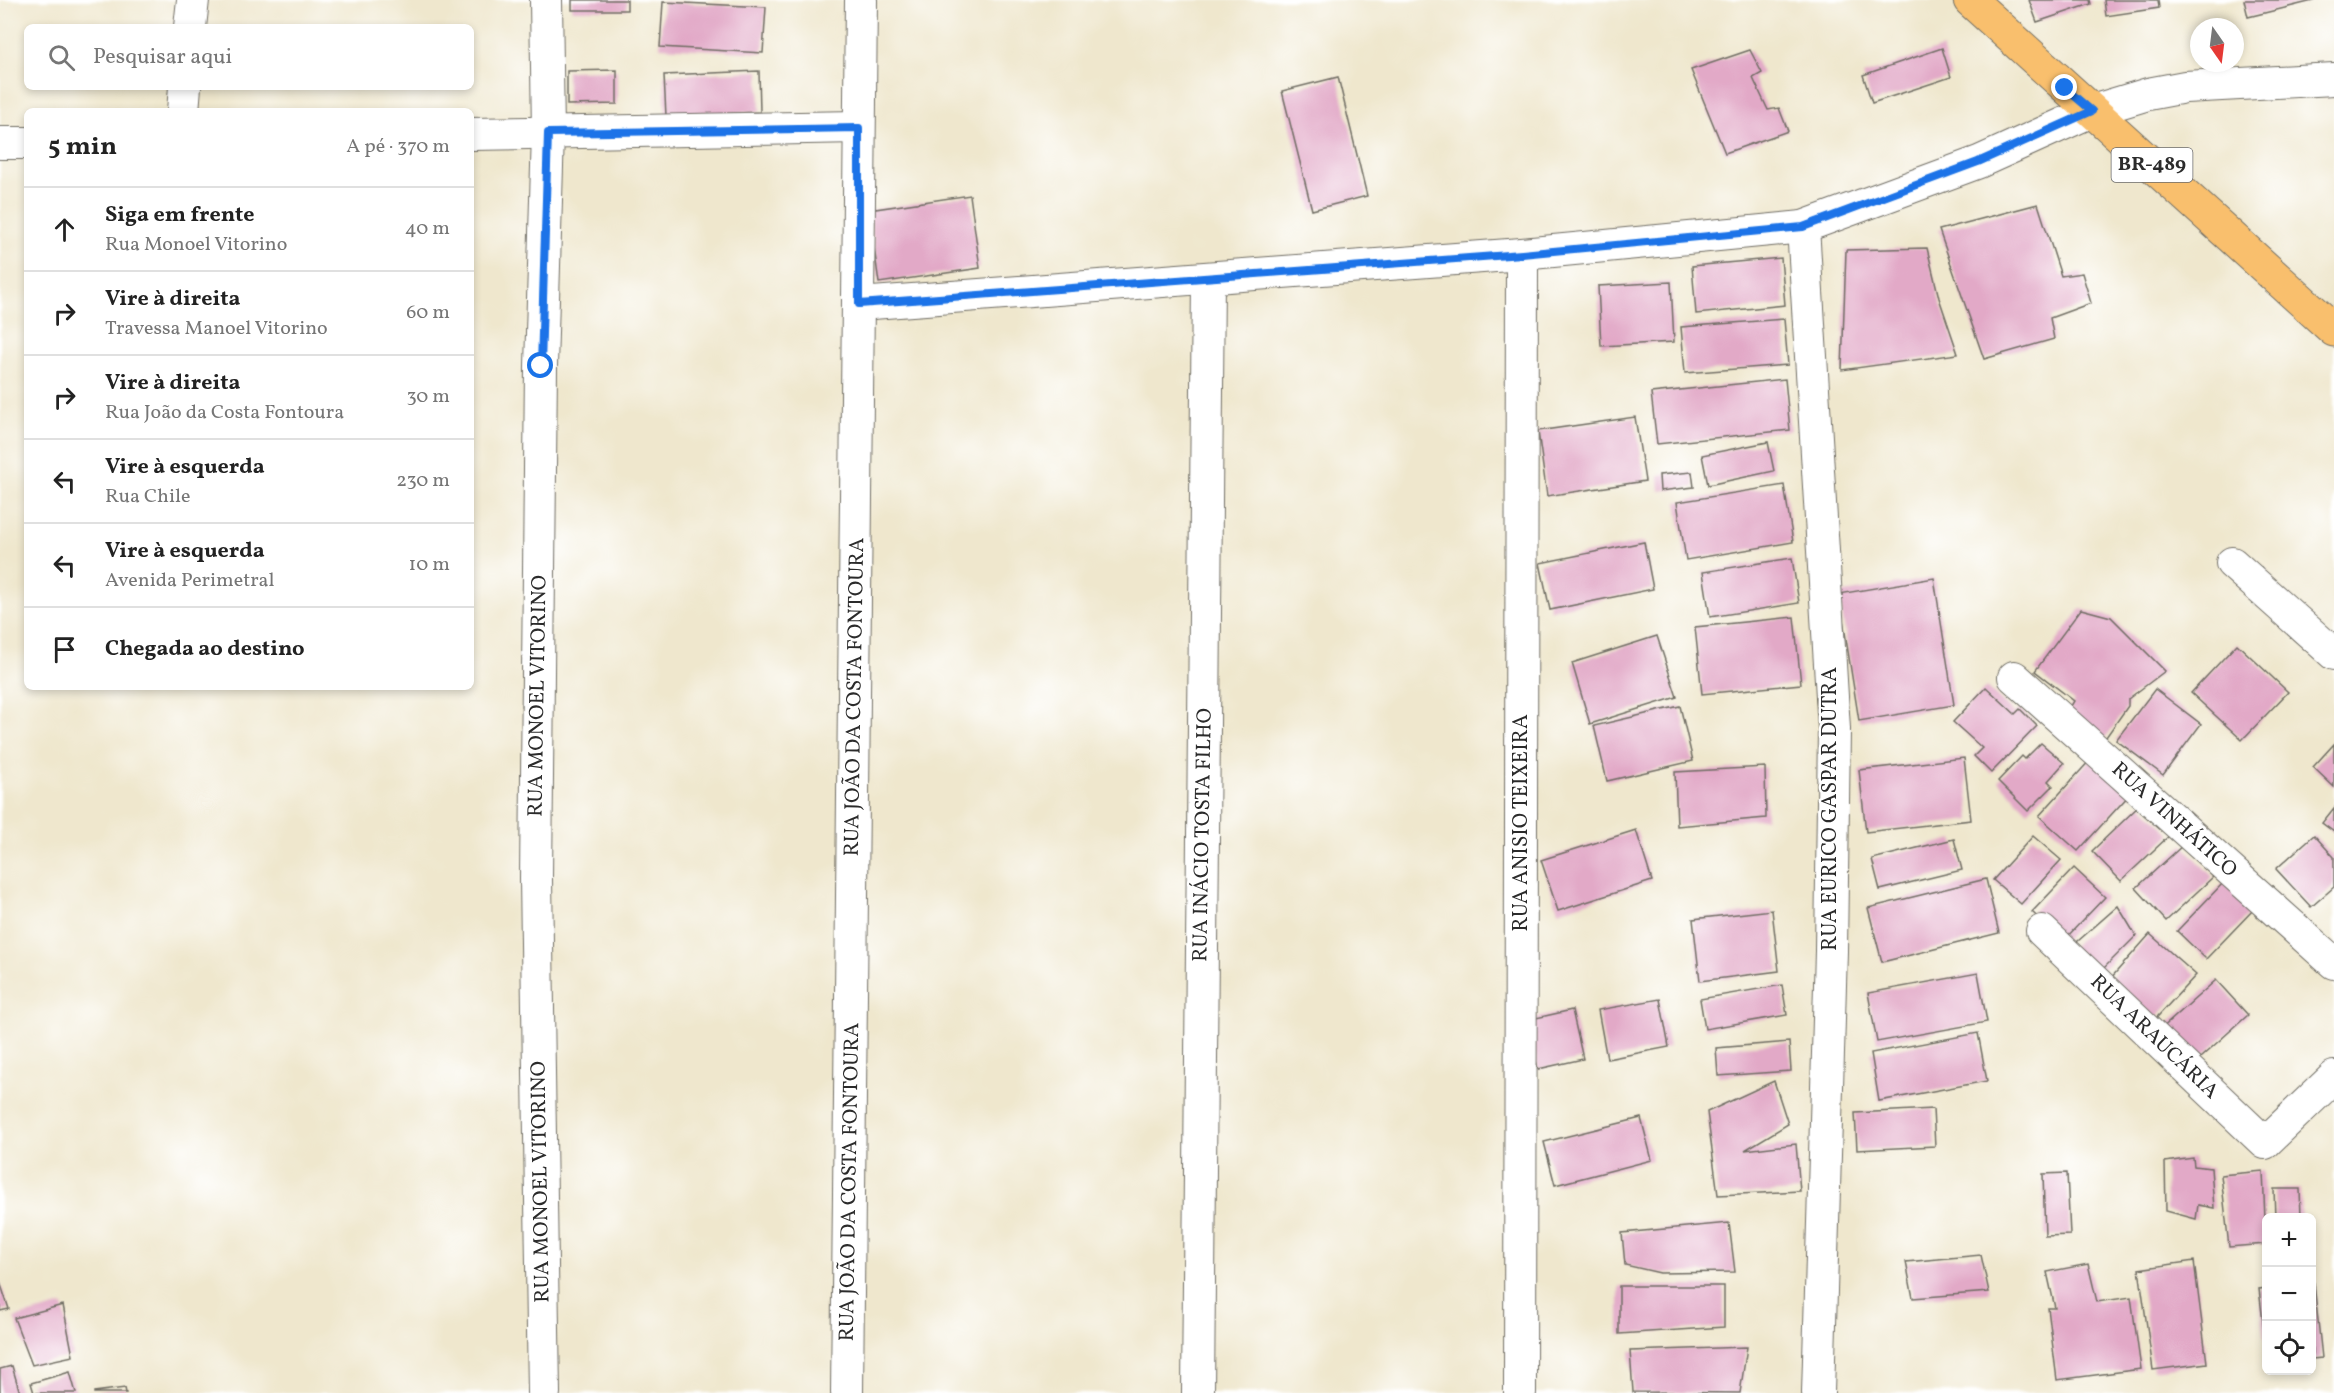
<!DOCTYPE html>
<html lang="pt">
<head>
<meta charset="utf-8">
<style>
  body { margin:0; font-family:Vollkorn,serif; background:#f2f2f2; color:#222 }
  .controls { position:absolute; right:18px; bottom:18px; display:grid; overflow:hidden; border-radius:9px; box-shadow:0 3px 9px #0003 }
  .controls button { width:54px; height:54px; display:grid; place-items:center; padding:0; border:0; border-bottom:2px solid #e0e0e0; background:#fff; color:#222; font:30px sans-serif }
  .compass { position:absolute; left:2190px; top:18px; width:54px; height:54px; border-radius:50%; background:#fff; box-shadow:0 3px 9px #0003; rotate:166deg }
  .stop { position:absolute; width:18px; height:18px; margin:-14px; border:4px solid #1a73e8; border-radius:50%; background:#fff }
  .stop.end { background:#1a73e8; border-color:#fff; box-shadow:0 2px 6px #0008 }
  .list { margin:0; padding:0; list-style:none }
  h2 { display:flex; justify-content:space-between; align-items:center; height:78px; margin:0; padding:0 24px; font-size:26px }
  h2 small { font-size:20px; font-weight:400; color:#767676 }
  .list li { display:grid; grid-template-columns:39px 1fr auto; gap:18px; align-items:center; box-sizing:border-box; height:84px; padding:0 24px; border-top:2px solid #e0e0e0 }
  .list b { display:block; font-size:22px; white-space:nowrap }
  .list p { margin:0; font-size:20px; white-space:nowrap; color:#767676 }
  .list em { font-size:20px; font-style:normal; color:#767676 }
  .icon { flex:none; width:33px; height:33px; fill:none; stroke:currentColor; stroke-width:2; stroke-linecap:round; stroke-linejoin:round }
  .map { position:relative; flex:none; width:2334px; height:1393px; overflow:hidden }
  .search { position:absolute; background:#fff; box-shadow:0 3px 9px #0003; left:24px; top:24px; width:450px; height:66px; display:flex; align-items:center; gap:15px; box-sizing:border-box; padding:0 21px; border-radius:9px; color:#767676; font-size:22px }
  .panel { position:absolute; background:#fff; box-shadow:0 3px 9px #0003; left:24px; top:108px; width:450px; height:582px; border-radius:9px }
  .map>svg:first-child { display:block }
</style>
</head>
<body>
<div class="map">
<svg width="2334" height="1393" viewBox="0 0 2334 1393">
  <rect width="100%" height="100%" fill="#fff"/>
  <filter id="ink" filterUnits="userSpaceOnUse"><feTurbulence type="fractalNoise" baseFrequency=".0167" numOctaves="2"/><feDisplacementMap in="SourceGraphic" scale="12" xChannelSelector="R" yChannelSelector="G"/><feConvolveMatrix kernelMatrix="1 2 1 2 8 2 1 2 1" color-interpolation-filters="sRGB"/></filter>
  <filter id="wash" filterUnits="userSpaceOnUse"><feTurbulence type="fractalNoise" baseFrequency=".008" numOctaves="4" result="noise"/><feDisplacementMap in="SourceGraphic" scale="24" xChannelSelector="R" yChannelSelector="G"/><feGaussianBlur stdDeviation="1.35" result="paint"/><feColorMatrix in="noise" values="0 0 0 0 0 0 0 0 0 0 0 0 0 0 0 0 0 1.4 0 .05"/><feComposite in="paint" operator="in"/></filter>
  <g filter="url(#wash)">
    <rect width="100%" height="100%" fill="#efe7cd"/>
    <g id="blocks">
      <g fill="#e2a9c7">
        <rect x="572" y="0" width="55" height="10"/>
        <polygon points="2029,0 2090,0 2091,4 2037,22"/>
        <polygon points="2104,0 2158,0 2159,8 2106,16"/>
        <polygon points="2244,0 2313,0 2313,1 2248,17"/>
        <polygon points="663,2 766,7 763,53 660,47"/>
        <polygon points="1942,48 1951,77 1872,103 1863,75"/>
        <polygon points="1750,50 1762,73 1753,78 1768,110 1779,108 1788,131 1725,153 1691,70"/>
        <polygon points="617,70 617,104 567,105 567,71"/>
        <polygon points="759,71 760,112 666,116 664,75"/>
        <polygon points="1338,77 1367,196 1312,210 1282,91"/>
        <polygon points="970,195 980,268 879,283 869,210"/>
        <polygon points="2038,204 2061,276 2082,273 2091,303 2050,318 2054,339 1984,359 1939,230"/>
        <polygon points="1927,248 1939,298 1958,354 1842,370 1846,250"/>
        <polygon points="1781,258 1785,305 1696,314 1692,266"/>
        <polygon points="1671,282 1674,342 1601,346 1598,286"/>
        <polygon points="1784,319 1788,365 1685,373 1681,327"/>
        <polygon points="1785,379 1790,430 1657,444 1651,393"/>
        <polygon points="1635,417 1645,481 1547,496 1538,431"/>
        <polygon points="1768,442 1774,471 1708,485 1702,455"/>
        <polygon points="1692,472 1694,487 1660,491 1659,475"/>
        <polygon points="1784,485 1793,542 1686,560 1677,502"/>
        <polygon points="1644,542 1653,589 1550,610 1540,563"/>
        <polygon points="1792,558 1799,603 1710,617 1703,572"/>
        <polygon points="1934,578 1954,705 1859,721 1839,594"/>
        <polygon points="2081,609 2111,617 2165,671 2128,699 2128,706 2104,740 2068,711 2074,701 2035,671"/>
        <polygon points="1794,617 1801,684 1702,694 1695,627"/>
        <polygon points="1657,636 1677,697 1590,724 1572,663"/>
        <polygon points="2237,644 2288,692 2242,740 2191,693"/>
        <polygon points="1986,687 2015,714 2020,709 2037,726 1991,773 1974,756 1982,748 1953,722"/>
        <polygon points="2155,689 2201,724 2163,775 2116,740"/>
        <polygon points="1680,706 1693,761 1607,781 1594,726"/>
        <polygon points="2041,743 2064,763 2048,781 2053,786 2028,811 1998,781 2022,756 2025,759"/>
        <polygon points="2334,744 2334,787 2313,767"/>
        <polygon points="1964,758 1971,820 1866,832 1859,770"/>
        <polygon points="2092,758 2131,793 2078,851 2039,816"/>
        <polygon points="1765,767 1766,818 1677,826 1675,772"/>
        <polygon points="2141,804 2171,834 2121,881 2092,851"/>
        <polygon points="2334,808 2334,832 2322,823"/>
        <polygon points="1636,830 1652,881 1558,911 1541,860"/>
        <polygon points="2314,835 2334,857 2334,887 2311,907 2276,869"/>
        <polygon points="2033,836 2061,860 2021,904 1993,880"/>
        <polygon points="1954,839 1962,870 1880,890 1872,859"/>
        <polygon points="2183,845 2213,877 2166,921 2136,888"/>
        <polygon points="2074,868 2105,897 2063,941 2032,912"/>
        <polygon points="1986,879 1999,933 1882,962 1868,908"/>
        <polygon points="2224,882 2254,909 2206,959 2177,931"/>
        <polygon points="2118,906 2136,936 2094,978 2070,948"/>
        <polygon points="1772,910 1779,971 1700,981 1693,919"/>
        <polygon points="2150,934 2196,975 2147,1028 2102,988"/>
        <polygon points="1978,973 1987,1022 1877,1042 1868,993"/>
        <polygon points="2216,980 2248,1015 2191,1066 2159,1031"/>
        <polygon points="1782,985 1787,1015 1705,1029 1700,999"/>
        <polygon points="1660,999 1669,1047 1607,1059 1598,1010"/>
        <polygon points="1572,1010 1583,1059 1538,1069 1527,1020"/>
        <polygon points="1978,1033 1987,1081 1879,1101 1871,1053"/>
        <polygon points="1789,1042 1791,1071 1718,1076 1716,1048"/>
        <polygon points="1774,1081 1788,1124 1745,1150 1796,1144 1800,1191 1718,1195 1707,1112"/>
        <polygon points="1933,1109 1935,1146 1857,1150 1855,1113"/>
        <polygon points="1641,1118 1652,1160 1555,1185 1544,1142"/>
        <polygon points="2193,1158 2194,1166 2211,1168 2214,1208 2198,1205 2196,1219 2166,1211 2165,1162"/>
        <polygon points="2263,1171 2266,1244 2229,1247 2221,1175"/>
        <polygon points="2067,1173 2070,1235 2045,1236 2043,1174"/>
        <polygon points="2274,1189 2300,1189 2301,1218 2275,1218"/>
        <polygon points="1729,1223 1735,1272 1660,1273 1625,1265 1622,1233"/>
        <polygon points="1981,1255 1989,1292 1913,1298 1906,1262"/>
        <polygon points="2194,1261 2207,1363 2153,1370 2139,1269"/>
        <polygon points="2088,1264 2097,1302 2131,1297 2141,1369 2057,1380 2048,1308 2055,1308 2047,1272"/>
        <polygon points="0,1282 9,1309 0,1311"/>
        <polygon points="2312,1283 2314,1283 2322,1358 2312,1359"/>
        <polygon points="1619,1286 1724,1286 1724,1327 1619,1334"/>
        <polygon points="2266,1288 2266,1339 2265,1339 2259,1289"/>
        <polygon points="63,1305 73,1356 32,1365 14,1318"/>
        <polygon points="1747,1347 1740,1393 1633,1392 1630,1351"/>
        <polygon points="12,1366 20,1393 0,1393 0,1369"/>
        <polygon points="70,1372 76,1393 34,1393 31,1383"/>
        <polygon points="125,1388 126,1393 94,1393 94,1392"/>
      </g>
    </g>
  </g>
  <g filter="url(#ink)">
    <use href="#blocks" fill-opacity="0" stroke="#706d64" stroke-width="1.5"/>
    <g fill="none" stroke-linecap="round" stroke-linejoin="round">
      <g stroke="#706d64" stroke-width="34">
        <g id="minor">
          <polyline points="190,27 193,0"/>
          <polyline points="183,111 185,87"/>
          <polyline points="471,134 859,127"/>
          <polyline points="0,143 27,143"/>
          <polyline points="1803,227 1834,729 1831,951 1818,1393"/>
          <polyline points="859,304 1522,254 1803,227 1979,162 2092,111 2148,94 2185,87 2334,79"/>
          <polyline points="2232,563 2334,654"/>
          <polyline points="2014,677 2334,963"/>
          <polyline points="2042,931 2265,1143 2334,1077"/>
          <polyline points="544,1393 536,879 541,366 548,133 546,0"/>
          <polyline points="847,1393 861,0"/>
          <polyline points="1198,1393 1208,278"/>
          <polyline points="1520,1393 1522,254"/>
        </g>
      </g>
      <g stroke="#706d64" stroke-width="35">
        <polyline id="primary" points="1970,0 2334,330"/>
      </g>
      <use href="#minor" stroke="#fff" stroke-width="32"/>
      <use href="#primary" stroke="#f9bf6d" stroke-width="33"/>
    </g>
  </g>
  <g fill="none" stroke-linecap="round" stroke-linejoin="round" filter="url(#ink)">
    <polyline stroke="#1a73e8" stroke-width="8" points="541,366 548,133 859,128 859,304 1522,254 1803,227 1978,162 2092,111 2065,88"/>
  </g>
  <g text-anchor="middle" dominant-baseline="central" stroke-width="4.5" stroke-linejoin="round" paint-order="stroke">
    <rect fill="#fff" stroke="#6b6b6b" stroke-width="1.5" x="2111.5" y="148" width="81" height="34" rx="4.5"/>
    <g font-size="20" font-weight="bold" fill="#2b2b2b">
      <text x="2152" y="165">BR-489</text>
    </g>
    <g font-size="21" fill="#2b2b2b" stroke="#fff">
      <text transform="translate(538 696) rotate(-89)">RUA MONOEL VITORINO</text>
      <text transform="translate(855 697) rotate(-89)">RUA JOÃO DA COSTA FONTOURA</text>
      <text transform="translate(1830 809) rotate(-90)">RUA EURICO GASPAR DUTRA</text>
      <text transform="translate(2174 820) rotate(42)">RUA VINHÁTICO</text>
      <text transform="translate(1521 823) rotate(-90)">RUA ANISIO TEIXEIRA</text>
      <text transform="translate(1203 835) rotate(-89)">RUA INÁCIO TOSTA FILHO</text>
      <text transform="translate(2154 1037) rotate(44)">RUA ARAUCÁRIA</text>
      <text transform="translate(541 1182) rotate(-91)">RUA MONOEL VITORINO</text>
      <text transform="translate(850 1182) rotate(-89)">RUA JOÃO DA COSTA FONTOURA</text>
    </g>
  </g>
</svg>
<div class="controls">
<button>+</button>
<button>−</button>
<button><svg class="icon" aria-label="locate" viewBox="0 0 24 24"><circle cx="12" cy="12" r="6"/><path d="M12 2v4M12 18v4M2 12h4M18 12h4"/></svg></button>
</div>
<svg class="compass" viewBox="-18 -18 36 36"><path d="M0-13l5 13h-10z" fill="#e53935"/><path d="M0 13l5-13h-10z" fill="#767676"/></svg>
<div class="stop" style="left:541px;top:366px"></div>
<div class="stop end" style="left:2065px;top:88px"></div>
<div class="search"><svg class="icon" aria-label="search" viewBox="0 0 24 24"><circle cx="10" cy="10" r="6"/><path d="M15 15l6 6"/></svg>Pesquisar aqui</div>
<section class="panel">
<h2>5 min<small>A pé · 370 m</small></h2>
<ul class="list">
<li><svg class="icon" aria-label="ahead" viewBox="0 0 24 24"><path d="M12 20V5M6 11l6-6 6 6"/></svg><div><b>Siga em frente</b><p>Rua Monoel Vitorino</p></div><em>40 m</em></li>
<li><svg class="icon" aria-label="right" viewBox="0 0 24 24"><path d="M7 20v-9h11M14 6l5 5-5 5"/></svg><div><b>Vire à direita</b><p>Travessa Manoel Vitorino</p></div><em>60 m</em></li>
<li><svg class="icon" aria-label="right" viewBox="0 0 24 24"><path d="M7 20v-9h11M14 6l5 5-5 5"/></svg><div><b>Vire à direita</b><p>Rua João da Costa Fontoura</p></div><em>30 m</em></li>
<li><svg class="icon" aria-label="left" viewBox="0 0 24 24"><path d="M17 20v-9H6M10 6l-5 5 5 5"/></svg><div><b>Vire à esquerda</b><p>Rua Chile</p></div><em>230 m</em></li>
<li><svg class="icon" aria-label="left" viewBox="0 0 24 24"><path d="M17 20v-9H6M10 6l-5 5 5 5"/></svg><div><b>Vire à esquerda</b><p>Avenida Perimetral</p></div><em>10 m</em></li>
<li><svg class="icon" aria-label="arrive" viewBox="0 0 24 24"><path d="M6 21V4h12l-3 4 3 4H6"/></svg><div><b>Chegada ao destino</b></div></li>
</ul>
</section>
</div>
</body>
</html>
